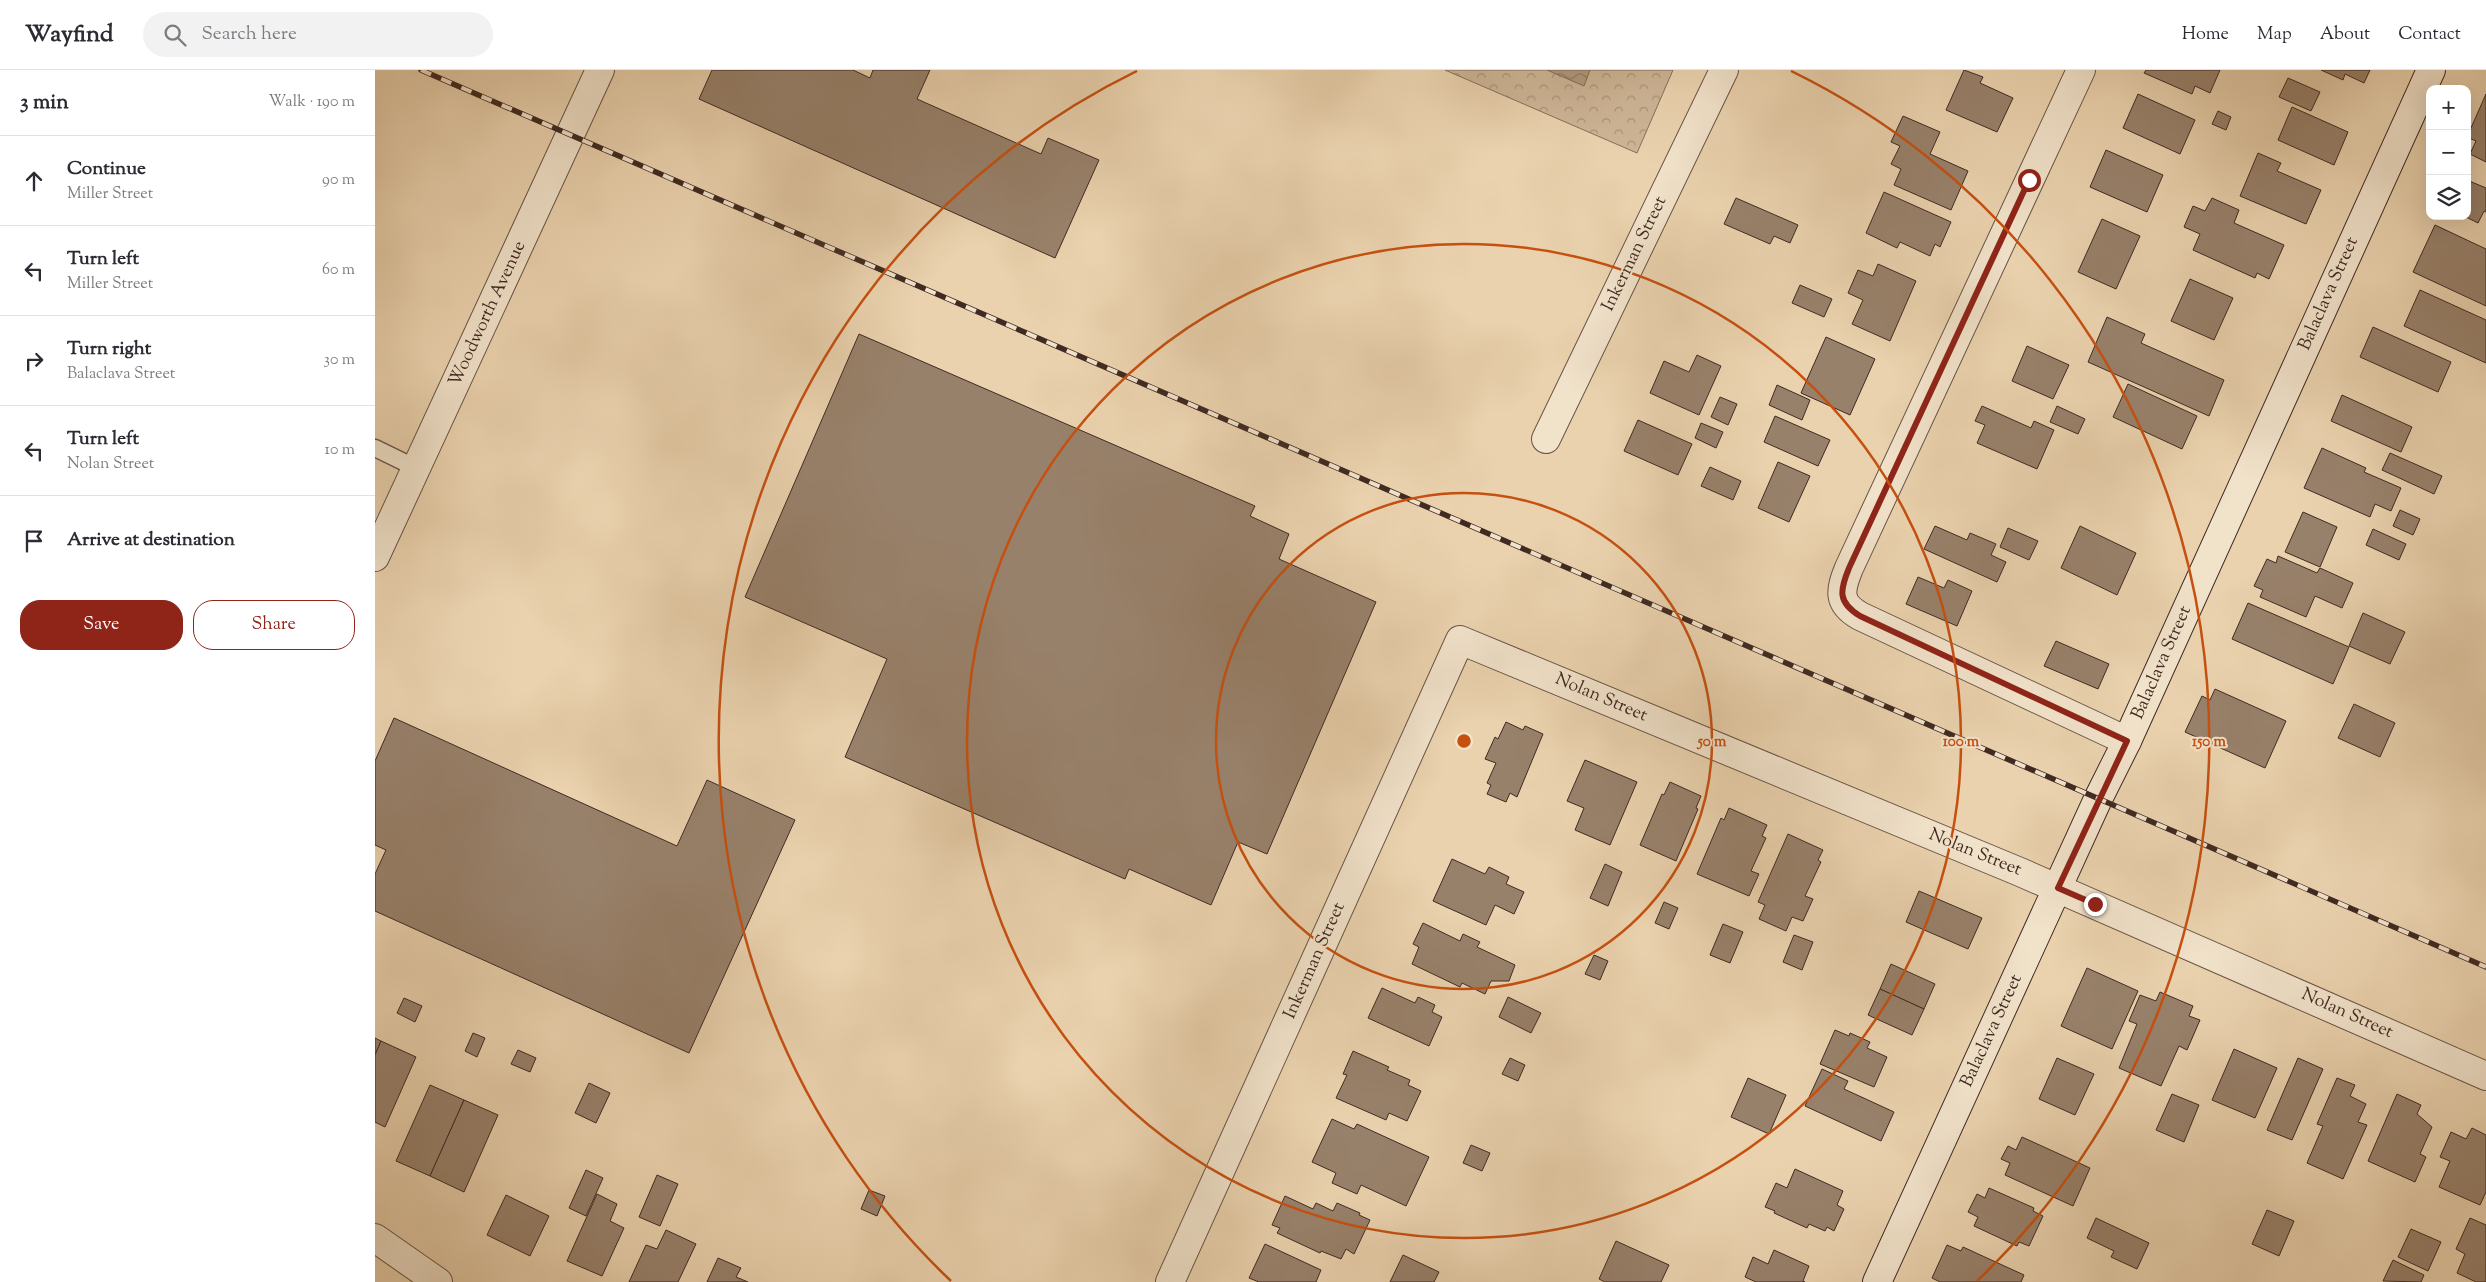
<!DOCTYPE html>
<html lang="en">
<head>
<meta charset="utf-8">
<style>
  body { margin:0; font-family:"Sorts Mill Goudy",serif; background:#f2f2f3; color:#2b2b33 }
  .controls { position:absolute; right:15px; top:15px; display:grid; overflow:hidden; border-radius:10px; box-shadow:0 5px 20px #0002 }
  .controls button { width:45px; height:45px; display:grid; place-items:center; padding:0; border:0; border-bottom:1px solid #e1e1e2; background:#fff; color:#2b2b33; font:25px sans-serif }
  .stop { position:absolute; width:15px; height:15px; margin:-11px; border:4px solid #8f2418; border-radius:50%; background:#fff }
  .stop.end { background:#8f2418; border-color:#fff; box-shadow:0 1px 5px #0008 }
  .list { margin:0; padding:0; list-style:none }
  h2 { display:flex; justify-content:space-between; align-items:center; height:65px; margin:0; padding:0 20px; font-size:21px }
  h2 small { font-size:16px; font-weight:400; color:#7c7c81 }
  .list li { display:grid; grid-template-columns:32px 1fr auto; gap:15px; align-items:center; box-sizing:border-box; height:90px; padding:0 20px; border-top:1px solid #e1e1e2 }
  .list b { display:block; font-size:19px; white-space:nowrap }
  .list p { margin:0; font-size:16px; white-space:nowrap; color:#7c7c81 }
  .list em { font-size:16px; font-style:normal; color:#7c7c81 }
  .actions { display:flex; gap:10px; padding:15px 20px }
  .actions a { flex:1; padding:11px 0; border:1px solid #8f2418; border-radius:20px; text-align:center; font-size:18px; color:#8f2418 }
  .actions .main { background:#8f2418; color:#fff }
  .icon { flex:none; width:28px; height:28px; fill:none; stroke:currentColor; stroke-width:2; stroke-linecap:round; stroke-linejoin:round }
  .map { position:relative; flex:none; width:2111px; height:1212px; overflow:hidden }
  header { display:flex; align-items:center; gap:30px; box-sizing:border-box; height:70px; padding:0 25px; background:#fff; border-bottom:1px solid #e1e1e2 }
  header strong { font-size:24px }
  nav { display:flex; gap:28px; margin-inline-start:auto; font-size:18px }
  .search { width:350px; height:45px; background:#f2f2f3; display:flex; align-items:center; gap:12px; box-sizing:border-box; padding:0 18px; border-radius:28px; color:#7c7c81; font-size:19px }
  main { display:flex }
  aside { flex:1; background:#fff }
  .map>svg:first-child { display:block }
</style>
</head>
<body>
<header>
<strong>Wayfind</strong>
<div class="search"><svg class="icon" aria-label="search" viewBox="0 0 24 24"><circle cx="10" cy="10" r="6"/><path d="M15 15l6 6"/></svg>Search here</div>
<nav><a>Home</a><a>Map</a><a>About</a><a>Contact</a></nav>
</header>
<main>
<aside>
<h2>3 min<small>Walk · 190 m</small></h2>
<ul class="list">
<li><svg class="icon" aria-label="ahead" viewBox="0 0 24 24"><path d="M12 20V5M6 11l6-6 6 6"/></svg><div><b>Continue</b><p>Miller Street</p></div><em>90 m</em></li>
<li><svg class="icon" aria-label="left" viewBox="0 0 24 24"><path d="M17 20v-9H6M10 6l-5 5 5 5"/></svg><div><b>Turn left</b><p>Miller Street</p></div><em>60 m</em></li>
<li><svg class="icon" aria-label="right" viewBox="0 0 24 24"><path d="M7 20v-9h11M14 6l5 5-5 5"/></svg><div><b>Turn right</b><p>Balaclava Street</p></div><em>30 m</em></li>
<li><svg class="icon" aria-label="left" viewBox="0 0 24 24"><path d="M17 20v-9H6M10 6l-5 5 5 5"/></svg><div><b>Turn left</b><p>Nolan Street</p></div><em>10 m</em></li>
<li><svg class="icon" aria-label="arrive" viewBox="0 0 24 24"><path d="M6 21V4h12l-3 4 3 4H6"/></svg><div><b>Arrive at destination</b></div></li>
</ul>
<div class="actions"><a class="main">Save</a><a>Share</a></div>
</aside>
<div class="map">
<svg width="2111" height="1212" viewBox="0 0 2111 1212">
  <defs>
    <pattern id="park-crowns" width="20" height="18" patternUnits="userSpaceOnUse" patternTransform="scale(1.25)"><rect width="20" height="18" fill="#cdb596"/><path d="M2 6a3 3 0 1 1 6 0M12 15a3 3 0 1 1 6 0" fill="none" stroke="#a8937a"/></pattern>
    <pattern id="water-waves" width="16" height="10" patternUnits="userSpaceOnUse" patternTransform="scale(1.25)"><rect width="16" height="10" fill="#b0997e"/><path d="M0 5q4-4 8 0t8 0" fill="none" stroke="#917d67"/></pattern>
  </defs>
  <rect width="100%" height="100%" fill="#ead2ae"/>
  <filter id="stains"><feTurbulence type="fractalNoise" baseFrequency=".004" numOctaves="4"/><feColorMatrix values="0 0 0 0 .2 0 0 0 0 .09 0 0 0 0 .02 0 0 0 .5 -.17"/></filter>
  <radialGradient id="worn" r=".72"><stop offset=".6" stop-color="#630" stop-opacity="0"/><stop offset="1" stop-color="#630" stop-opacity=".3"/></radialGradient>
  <polygon fill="url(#park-crowns)" stroke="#86705c" points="1070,0 1298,0 1262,83"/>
  <polygon fill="url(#water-waves)" stroke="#836d59" points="1172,0 1215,0 1209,16"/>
  <g fill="#98816b" stroke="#402a22">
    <polygon points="337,0 478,0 495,8 498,0 555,0 542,29 666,84 673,68 724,90 680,188 324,29"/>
    <polygon points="1589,0 1608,7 1605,13 1638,28 1622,62 1571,40"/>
    <polygon points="1771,0 1845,0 1835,23 1820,16 1817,24 1769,3"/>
    <polygon points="1946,0 1995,0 1989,13 1970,4 1968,10"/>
    <polygon points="1913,8 1945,22 1936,41 1904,27"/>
    <polygon points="1763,24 1820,50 1805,84 1748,58"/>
    <polygon points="2111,24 2111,92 2095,84 2101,71 2092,67"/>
    <polygon points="1917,37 1973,62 1959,95 1903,70"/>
    <polygon points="1843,41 1856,47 1851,60 1837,54"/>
    <polygon points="1528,46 1565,62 1555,84 1593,101 1576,140 1519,115 1526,99 1516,94 1525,76 1516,72"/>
    <polygon points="1731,80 1788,105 1772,142 1715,117"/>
    <polygon points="1883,83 1906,93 1902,101 1946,120 1931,154 1865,126"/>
    <polygon points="2092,110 2111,118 2111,142 2109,141 2103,153 2089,146 2092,146"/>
    <polygon points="1509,122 1576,152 1565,177 1560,174 1555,186 1525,172 1522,178 1491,163"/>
    <polygon points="1361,128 1423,155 1415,173 1399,166 1395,174 1349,154"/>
    <polygon points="1837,128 1864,140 1859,153 1909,175 1894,209 1882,203 1880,208 1818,180 1825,164 1809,157 1818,136 1830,141"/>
    <polygon points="1727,149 1765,166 1741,219 1703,202"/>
    <polygon points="2060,155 2111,179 2111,236 2038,202"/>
    <polygon points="1503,194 1541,211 1515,271 1477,254 1488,230 1473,223 1483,200 1498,206"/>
    <polygon points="1815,209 1858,228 1839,270 1796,251"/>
    <polygon points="1425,215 1457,229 1449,247 1417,233"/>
    <polygon points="2045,220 2111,250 2111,293 2029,256"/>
    <polygon points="1732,247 1770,264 1766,273 1849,310 1834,346 1713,292"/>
    <polygon points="1998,257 2076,292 2063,322 1985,287"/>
    <polygon points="484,264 880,436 875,446 914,464 904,489 1001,532 892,784 863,772 836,835 754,799 750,809 470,687 512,589 370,527"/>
    <polygon points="1451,267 1500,289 1475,345 1426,323"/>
    <polygon points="1652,276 1694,295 1678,329 1637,311"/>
    <polygon points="1322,285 1346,296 1324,345 1275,323 1289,291 1314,302"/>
    <polygon points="1753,314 1822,346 1807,379 1738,347"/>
    <polygon points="1402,315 1435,330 1427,350 1394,335"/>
    <polygon points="1967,325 2037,357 2026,382 1956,351"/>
    <polygon points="1345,327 1362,334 1353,355 1336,347"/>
    <polygon points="1607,336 1656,358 1659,351 1679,360 1662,399 1602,373 1610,355 1600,351"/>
    <polygon points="1682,336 1710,349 1703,364 1675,352"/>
    <polygon points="1400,346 1455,370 1443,396 1389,372"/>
    <polygon points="1263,350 1317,374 1303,405 1249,381"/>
    <polygon points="1326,353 1348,362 1341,378 1320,368"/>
    <polygon points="1947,378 1991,398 1989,402 2026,418 2016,441 2000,434 1995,447 1929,418"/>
    <polygon points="2015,383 2067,406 2059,424 2007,400"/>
    <polygon points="1403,392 1435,406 1414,452 1383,438"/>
    <polygon points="1335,397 1366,411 1358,430 1326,416"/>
    <polygon points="2025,440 2045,449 2038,465 2018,456"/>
    <polygon points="1928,442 1962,457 1945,497 1910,482"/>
    <polygon points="1560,456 1592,470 1595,463 1621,474 1616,485 1631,492 1622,512 1549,479"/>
    <polygon points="1705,456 1761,483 1742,525 1686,498"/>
    <polygon points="1633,458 1663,471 1654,490 1625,477"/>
    <polygon points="1998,459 2031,474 2024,490 1991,475"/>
    <polygon points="1903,486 1942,503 1945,498 1978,513 1967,538 1940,526 1931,547 1885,527 1888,520 1879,516 1892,489 1901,493"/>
    <polygon points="1543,507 1569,518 1573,510 1597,521 1582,556 1531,534"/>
    <polygon points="1873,533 1974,577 1958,614 1857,569"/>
    <polygon points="1988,543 2030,562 2015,594 1974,576"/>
    <polygon points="1681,571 1734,594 1723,619 1669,596"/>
    <polygon points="1840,619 1911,651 1890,698 1810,662 1827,626 1835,630"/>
    <polygon points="1979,634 2020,653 2005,687 1963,668"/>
    <polygon points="19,648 302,776 332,710 420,750 314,983 0,841 0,804 11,780 0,775 0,691"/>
    <polygon points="1131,652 1148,660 1150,656 1168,664 1142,727 1135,723 1131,732 1112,724 1116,715 1112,713 1121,693 1110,689 1120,667 1123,669"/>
    <polygon points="1210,690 1262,712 1235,775 1200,760 1209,738 1192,731"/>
    <polygon points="1295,712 1326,726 1321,738 1323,739 1301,791 1265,775 1287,724 1289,725"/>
    <polygon points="1354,738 1392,755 1387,766 1391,768 1376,801 1384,804 1374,826 1322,804 1346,748 1349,750"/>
    <polygon points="1413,764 1448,780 1443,790 1446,792 1430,826 1438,829 1428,851 1417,847 1411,861 1384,849 1390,835 1383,832"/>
    <polygon points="1077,789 1110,804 1114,797 1134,807 1131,814 1149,822 1139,844 1120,835 1111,855 1058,831"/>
    <polygon points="1230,794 1247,802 1233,836 1215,828"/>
    <polygon points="1544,821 1607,848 1593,879 1531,852"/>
    <polygon points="1289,832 1303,838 1294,859 1280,853"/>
    <polygon points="1048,853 1085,871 1088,864 1105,872 1102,877 1140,895 1134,911 1116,911 1110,924 1087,913 1085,917 1037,894 1044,877 1038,874"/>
    <polygon points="1348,854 1368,862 1355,893 1335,885"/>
    <polygon points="1419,865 1438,872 1427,900 1408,892"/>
    <polygon points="1219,885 1233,891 1225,910 1210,904"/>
    <polygon points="1516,894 1560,914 1549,939 1505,919"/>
    <polygon points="1712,898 1763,921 1737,979 1686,956"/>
    <polygon points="1007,918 1040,933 1043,927 1060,935 1057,942 1067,947 1054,976 993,948"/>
    <polygon points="1505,919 1549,939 1537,965 1493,945"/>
    <polygon points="1785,922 1818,936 1814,946 1825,950 1812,980 1804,976 1786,1016 1744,998 1762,954 1754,951 1765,925 1781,931"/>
    <polygon points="1133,927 1166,943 1156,963 1124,947"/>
    <polygon points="29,928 47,936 40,952 22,943"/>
    <polygon points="1460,960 1474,966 1475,963 1495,972 1492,978 1512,987 1499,1017 1445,994"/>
    <polygon points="98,963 110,968 102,987 90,981"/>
    <polygon points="0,968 6,971 0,985"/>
    <polygon points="6,971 41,987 10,1057 0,1052 0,985"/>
    <polygon points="1859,979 1902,998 1880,1048 1837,1030"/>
    <polygon points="143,980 161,988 155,1002 136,994"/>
    <polygon points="978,981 1014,997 1012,1000 1035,1010 1033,1015 1046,1021 1032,1051 1014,1043 1011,1050 961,1028 972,1005 968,1004"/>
    <polygon points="1135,988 1150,995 1143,1011 1127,1004"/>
    <polygon points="1682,988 1719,1004 1700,1045 1664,1029"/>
    <polygon points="1923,988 1948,999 1917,1070 1892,1060"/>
    <polygon points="1447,999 1473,1011 1469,1019 1519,1042 1506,1071 1430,1036"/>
    <polygon points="1373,1008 1411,1025 1394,1064 1356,1047"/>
    <polygon points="1962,1008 1980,1015 1975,1026 1991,1034 1983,1052 1992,1055 1968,1109 1932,1093 1948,1056 1942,1054"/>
    <polygon points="214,1013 235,1023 221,1053 200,1043"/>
    <polygon points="55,1015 89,1030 55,1106 21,1091"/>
    <polygon points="1797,1024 1824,1035 1809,1072 1781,1060"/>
    <polygon points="2022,1024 2046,1035 2042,1044 2057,1057 2045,1084 2051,1087 2040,1112 1993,1091"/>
    <polygon points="89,1030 123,1045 89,1122 55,1106"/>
    <polygon points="957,1049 979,1059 982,1054 1054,1087 1031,1136 986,1115 982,1124 957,1113 961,1103 937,1092"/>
    <polygon points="2097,1058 2111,1065 2111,1122 2105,1135 2064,1117 2075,1091 2065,1087 2076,1062 2091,1069"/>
    <polygon points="1647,1067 1715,1098 1698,1136 1630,1105 1635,1093 1626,1089 1633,1076 1641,1080"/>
    <polygon points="1096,1075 1115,1083 1107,1101 1088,1093"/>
    <polygon points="1420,1099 1468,1121 1462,1135 1469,1139 1459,1161 1452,1157 1450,1161 1434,1154 1432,1158 1399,1143 1400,1141 1390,1137 1401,1113 1412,1118"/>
    <polygon points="211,1100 228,1108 211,1146 194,1138"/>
    <polygon points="282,1105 303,1114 285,1156 264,1147"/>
    <polygon points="1614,1118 1659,1138 1658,1141 1668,1146 1654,1176 1644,1172 1642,1176 1599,1156 1603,1147 1593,1142 1602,1124 1610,1128"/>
    <polygon points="494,1120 510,1126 502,1146 486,1139"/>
    <polygon points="222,1124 242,1134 235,1151 249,1158 227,1206 192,1191"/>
    <polygon points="131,1125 174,1146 155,1186 112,1165"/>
    <polygon points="910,1126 938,1139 941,1133 958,1141 962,1133 985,1143 984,1145 995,1150 979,1184 971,1179 966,1189 946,1181 945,1183 902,1163 905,1158 897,1155"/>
    <polygon points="1892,1140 1919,1151 1904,1186 1877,1174"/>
    <polygon points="1721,1148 1774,1173 1762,1199 1736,1187 1739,1181 1712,1168"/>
    <polygon points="2095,1148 2111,1155 2111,1212 2101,1212 2082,1203 2090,1184 2081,1179"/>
    <polygon points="2036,1159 2066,1172 2053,1201 2023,1187"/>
    <polygon points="291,1160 321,1174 303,1212 254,1212 271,1175 282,1179"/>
    <polygon points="1241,1171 1294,1195 1286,1212 1230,1212 1224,1209"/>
    <polygon points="890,1174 946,1200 941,1212 884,1212 874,1208"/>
    <polygon points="1572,1175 1586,1181 1588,1177 1649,1205 1646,1212 1565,1212 1557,1208"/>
    <polygon points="1399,1180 1434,1196 1428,1211 1430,1212 1381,1212 1370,1207 1378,1187 1393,1194"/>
    <polygon points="1028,1185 1064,1202 1059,1212 1015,1212"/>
    <polygon points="343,1188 366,1198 361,1207 373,1212 332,1212"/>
    <polygon points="2018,1190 2049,1205 2046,1212 2008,1211"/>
  </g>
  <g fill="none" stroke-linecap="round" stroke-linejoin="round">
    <g stroke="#6a5445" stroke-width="19">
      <polyline id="lane" points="0,378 41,398"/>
    </g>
    <g stroke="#6a5445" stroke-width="30">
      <g id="street">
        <path d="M1706 0 1474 498C1465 520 1462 533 1485 546L1752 671"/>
        <polyline points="1171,369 1349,0"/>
        <polyline points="0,487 225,0"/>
        <polyline points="0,1168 63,1212"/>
        <polyline points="795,1212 1085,570 1645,802 2111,1006"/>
      </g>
    </g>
    <g stroke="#402a22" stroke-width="30">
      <polyline id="secondary" points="1502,1212 1723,729 1752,671 2056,0"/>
    </g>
    <use href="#lane" stroke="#f1e2ca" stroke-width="16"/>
    <use href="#street" stroke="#f1e2ca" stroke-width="28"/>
    <use href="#secondary" stroke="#f1e2ca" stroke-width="28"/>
    <g stroke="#402a22" stroke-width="5.5">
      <polyline id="rail" points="46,0 2111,897"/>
    </g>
    <use href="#rail" stroke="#f1e2ca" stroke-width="4" stroke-dasharray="11" stroke-linecap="butt"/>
  </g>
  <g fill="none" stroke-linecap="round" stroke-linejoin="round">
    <path stroke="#8f2418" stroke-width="6" d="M1654 110 1474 498C1465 520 1462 532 1485 546L1752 671 1683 818 1720 834"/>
  </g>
  <g fill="none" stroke="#c65010" stroke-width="2.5">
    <circle cx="1089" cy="671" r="248"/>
    <circle cx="1089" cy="671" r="497"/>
    <path d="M576 1211A745 745 0 0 1 762 1M1416 1A745 745 0 0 1 1602 1211"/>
  </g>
  <g text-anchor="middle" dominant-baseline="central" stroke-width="4" stroke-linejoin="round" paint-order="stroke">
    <g font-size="18" fill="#402a22" stroke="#f1e2ca">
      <text transform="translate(1260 184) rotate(-64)">Inkerman Street</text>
      <text transform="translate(1954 224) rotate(-66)">Balaclava Street</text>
      <text transform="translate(113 244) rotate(-65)">Woodworth Avenue</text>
      <text transform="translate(1787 593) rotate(-66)">Balaclava Street</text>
      <text transform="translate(1226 628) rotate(23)">Nolan Street</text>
      <text transform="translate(1600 783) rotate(22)">Nolan Street</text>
      <text transform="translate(940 891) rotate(-66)">Inkerman Street</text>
      <text transform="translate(1972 944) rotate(24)">Nolan Street</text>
      <text transform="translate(1617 961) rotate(-65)">Balaclava Street</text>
    </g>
  </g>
  <circle cx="1089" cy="671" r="8" fill="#c65010" stroke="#f1e2ca" stroke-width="2.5"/>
  <g font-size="15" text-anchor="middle" font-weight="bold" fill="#c65010" stroke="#f1e2ca" stroke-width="4" stroke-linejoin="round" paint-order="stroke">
    <text x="1337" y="676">50 m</text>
    <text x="1586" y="676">100 m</text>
    <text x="1834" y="676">150 m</text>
  </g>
  <rect width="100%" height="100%" filter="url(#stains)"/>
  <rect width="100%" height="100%" fill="url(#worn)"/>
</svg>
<div class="controls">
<button>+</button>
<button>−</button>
<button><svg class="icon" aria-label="layers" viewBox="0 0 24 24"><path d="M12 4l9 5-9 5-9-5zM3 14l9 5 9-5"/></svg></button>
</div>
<div class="stop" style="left:1654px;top:110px"></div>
<div class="stop end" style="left:1720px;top:834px"></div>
</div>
</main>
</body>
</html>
